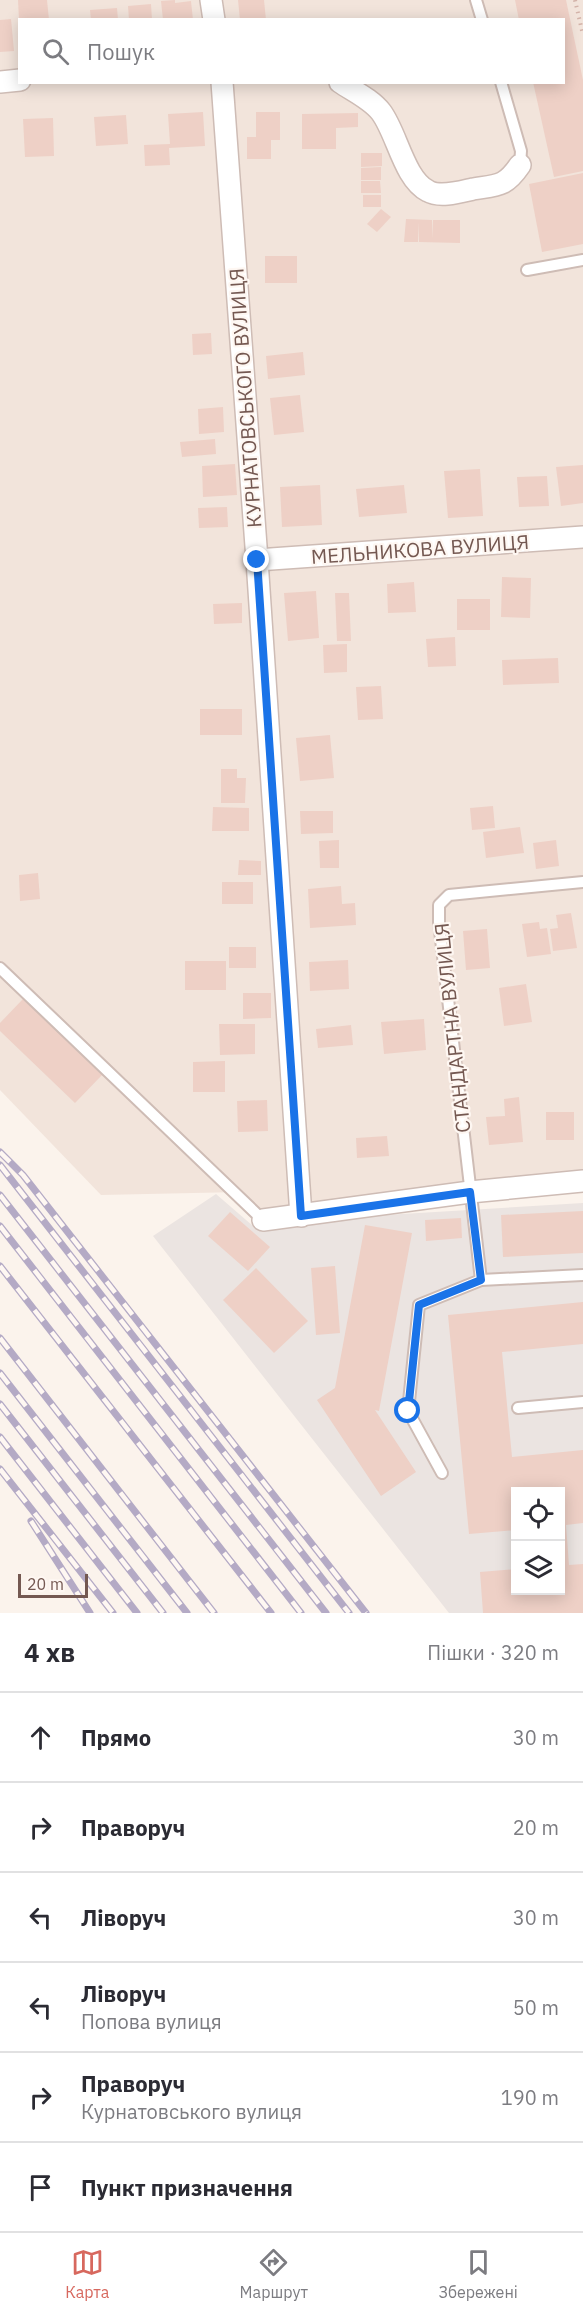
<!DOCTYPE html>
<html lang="uk">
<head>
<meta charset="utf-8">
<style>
  body { margin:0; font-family:"IBM Plex Sans",sans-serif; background:#f7f7f7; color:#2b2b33 }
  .controls { position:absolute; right:18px; bottom:18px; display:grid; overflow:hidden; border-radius:0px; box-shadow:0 3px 15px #0003 }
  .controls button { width:54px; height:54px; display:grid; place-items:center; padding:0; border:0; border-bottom:2px solid #e1e1e2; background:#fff; color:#2b2b33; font:30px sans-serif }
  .scale { position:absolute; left:18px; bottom:15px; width:70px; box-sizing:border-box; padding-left:6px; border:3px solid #745851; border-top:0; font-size:16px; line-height:21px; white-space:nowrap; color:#745851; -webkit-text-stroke:4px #fef7f2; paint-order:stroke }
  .stop { position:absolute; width:18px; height:18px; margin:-14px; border:4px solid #1a73e8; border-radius:50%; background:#fff }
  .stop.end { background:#1a73e8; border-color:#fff; box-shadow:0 2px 6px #0008 }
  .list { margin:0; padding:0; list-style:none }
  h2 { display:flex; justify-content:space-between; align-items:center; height:78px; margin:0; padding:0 24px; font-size:26px }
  h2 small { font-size:20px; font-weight:400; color:#7c7c81 }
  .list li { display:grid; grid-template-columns:39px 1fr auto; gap:18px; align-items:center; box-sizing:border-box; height:90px; padding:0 24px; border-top:2px solid #e1e1e2 }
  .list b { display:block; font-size:22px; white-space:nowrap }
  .list p { margin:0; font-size:20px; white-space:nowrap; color:#7c7c81 }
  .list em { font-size:20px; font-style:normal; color:#7c7c81 }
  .icon { flex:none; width:33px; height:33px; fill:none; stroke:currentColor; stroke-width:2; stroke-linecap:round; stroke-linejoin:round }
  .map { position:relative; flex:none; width:583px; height:1613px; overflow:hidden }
  .search { position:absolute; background:#fff; box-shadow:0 3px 15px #0003; left:18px; right:18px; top:18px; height:66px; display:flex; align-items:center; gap:15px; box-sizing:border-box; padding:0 21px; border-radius:0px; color:#7c7c81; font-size:22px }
  .sheet { height:618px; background:#fff }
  nav { display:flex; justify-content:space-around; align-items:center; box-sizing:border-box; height:84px; border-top:2px solid #e1e1e2; background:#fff; font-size:16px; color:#7c7c81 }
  nav a { display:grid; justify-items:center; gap:3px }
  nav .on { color:#d7685e }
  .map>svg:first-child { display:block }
</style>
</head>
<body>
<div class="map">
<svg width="583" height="1613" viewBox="0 0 583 1613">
  <rect width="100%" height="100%" fill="#fbf3ec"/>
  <path fill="#f2e4db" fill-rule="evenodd" d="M0 0H583V1181L263 1220 240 1192 101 1195 0 1090ZM20 20H564V82H20Z"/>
  <path fill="#ebe4e1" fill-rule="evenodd" d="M216 1194 253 1226 319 1219 583 1203V1613H449L153 1236ZM516 1492H560V1590H516Z"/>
  <g fill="#eed0c6">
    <polygon points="18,0 47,0 49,20 19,20"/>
    <polygon points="175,0 175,3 191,1 193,20 163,20 161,1"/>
    <polygon points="238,0 264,0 266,20 240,20"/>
    <polygon points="515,0 566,0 583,80 583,171 554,177 533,82 564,82 564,20 519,20"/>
    <polygon points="151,4 152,20 129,20 128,6"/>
    <polygon points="117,8 118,20 91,20 90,10"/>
    <polygon points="11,19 14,51 0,52 0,20"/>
    <polygon points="203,112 205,146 169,148 170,165 145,166 144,145 170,144 168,114"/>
    <polygon points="256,112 280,112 280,140 271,140 271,159 247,159 247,137 256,137"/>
    <polygon points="358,113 358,127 336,128 336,149 302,149 302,114"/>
    <polygon points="126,115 128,144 96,146 94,117"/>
    <polygon points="53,118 54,156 25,157 23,119"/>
    <polygon points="361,153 382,153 382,166 361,167"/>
    <polygon points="381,167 381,180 361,180 361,168"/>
    <polygon points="583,173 583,244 542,252 529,184"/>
    <polygon points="361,181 380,181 381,193 361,193"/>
    <rect x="363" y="195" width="18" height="12"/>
    <polygon points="381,209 391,217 377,232 367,224"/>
    <polygon points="406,219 432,220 433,239 433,220 460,220 460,243 419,242 418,222 418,242 404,242"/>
    <rect x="265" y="256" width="32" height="27"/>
    <polygon points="211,333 212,354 193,355 192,334"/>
    <polygon points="303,352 305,375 268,379 266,356"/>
    <polygon points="300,395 304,432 274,435 270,398"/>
    <polygon points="223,407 224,432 199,434 198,409"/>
    <polygon points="215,439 216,454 182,457 180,442"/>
    <polygon points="235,464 237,495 203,497 202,466"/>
    <polygon points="583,465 583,503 561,506 556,467"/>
    <polygon points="480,469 483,516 448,518 444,471"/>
    <polygon points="547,476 549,506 519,507 517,477"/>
    <polygon points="320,485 322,525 282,527 280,487"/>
    <polygon points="404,485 407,513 359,517 356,489"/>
    <polygon points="227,507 228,527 199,528 198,508"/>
    <polygon points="502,577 531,578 530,618 501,617"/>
    <polygon points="414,582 416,612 388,613 387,584"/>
    <polygon points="316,591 319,638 288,641 284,593"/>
    <polygon points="335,593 349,593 351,641 337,641"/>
    <rect x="457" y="599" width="33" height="31"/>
    <polygon points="242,603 242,623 214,624 213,604"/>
    <polygon points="455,637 456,666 428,667 426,639"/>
    <polygon points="347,644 347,672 324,673 323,645"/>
    <polygon points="558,658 559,683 503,685 502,660"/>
    <polygon points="381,686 383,719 358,720 356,687"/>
    <rect x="200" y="709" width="42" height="26"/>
    <polygon points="330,735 334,778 300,781 296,738"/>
    <polygon points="221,769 237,769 237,778 246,778 245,803 221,803"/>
    <polygon points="493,806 495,828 472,830 470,808"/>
    <polygon points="213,807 249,808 249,831 212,831"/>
    <polygon points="300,811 333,811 333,833 301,834"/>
    <polygon points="520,827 524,853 486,858 483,832"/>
    <polygon points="339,840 339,868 320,868 319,841"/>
    <polygon points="556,840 559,866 536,869 533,843"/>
    <polygon points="239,860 261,861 261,875 238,875"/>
    <polygon points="38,873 40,899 20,901 19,875"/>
    <rect x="222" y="882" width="31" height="22"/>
    <polygon points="341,886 342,904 355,903 356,925 310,928 308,889"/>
    <polygon points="571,913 577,948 553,951 550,929 558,928 556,915"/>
    <polygon points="539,922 540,929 547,928 551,954 527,957 522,924"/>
    <polygon points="487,929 490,968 466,970 463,931"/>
    <rect x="229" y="947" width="27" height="21"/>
    <polygon points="348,960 349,989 310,991 309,962"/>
    <rect x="185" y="961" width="41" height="29"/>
    <polygon points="526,984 532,1022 504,1026 499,988"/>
    <polygon points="243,993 271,993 271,1018 243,1019"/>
    <polygon points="23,999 102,1075 75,1103 0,1031 0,1023"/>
    <polygon points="424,1019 426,1050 384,1054 381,1022"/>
    <polygon points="219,1024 255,1024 255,1054 220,1055"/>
    <polygon points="351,1025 353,1045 318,1048 316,1029"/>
    <polygon points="225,1061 225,1092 193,1092 193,1062"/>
    <polygon points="519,1097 523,1142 489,1145 486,1117 505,1116 504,1099"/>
    <polygon points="267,1100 268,1131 238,1132 237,1101"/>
    <rect x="546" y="1112" width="28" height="28"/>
    <polygon points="387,1136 389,1156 357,1158 356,1138"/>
    <polygon points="583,1211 583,1253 503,1257 501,1215"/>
    <polygon points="230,1212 270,1247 248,1271 208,1236"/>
    <polygon points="461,1218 462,1238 426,1241 425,1220"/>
    <polygon points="365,1225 412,1233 379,1411 375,1410 416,1472 381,1496 317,1400 335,1388"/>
    <polygon points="335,1266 340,1333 316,1335 311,1268"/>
    <polygon points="256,1268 308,1321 274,1353 223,1300"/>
    <polygon points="583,1302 583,1344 502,1352 512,1457 583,1450 583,1523 566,1525 569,1565 583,1564 583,1613 483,1613 480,1572 516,1569 516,1590 560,1590 560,1492 516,1492 516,1530 469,1534 448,1315"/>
  </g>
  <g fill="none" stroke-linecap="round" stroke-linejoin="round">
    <g stroke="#cebcb5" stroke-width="14">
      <g id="service">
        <polyline points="476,0 482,20"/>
        <polyline points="501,82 521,151 520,165"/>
        <polyline points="527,270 583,260"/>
        <polyline points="583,882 449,895 439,905 439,922 481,1280 583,1275"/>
        <polyline points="0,968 263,1220"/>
        <polyline points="518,1408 583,1402"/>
        <polyline points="442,1473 408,1411 419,1305 481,1280"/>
      </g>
    </g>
    <g stroke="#cebcb5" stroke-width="24">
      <g id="minor">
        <polyline points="211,0 214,20"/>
        <polyline points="0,82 20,80"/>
        <polyline points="222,82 257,560 301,1216"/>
        <path d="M340 82C353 91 371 99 381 112 397 133 404 179 428 191 440 198 460 192 473 189 498 185 505 187 520 165"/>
        <polyline points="257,560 583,537"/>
        <polyline points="263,1220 470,1192 583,1181"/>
      </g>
    </g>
    <polyline stroke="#d3b3a9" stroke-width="4" stroke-dasharray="1.5 4.5" stroke-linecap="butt" points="575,0 583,35"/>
    <use href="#service" stroke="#fff" stroke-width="10"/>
    <use href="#minor" stroke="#fff" stroke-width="21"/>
    <g stroke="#b4aac5" stroke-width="7">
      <g id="rail">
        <polyline points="0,1152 23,1175 366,1613"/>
        <polyline points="0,1165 349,1613"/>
        <polyline points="0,1195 326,1613"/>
        <polyline points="0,1226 301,1613"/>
        <polyline points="0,1266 271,1613"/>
        <polyline points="0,1338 214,1613"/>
        <polyline points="0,1373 187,1613"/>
        <polyline points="0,1404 163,1613"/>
        <polyline points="0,1437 137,1613"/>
        <polyline points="0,1469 113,1613"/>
        <polyline points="31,1521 90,1613"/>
      </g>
    </g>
    <use href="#rail" stroke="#fef7f2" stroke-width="4.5" stroke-dasharray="14" stroke-linecap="butt"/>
  </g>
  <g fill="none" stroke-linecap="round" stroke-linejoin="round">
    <polyline stroke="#1a73e8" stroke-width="8" points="257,560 301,1216 470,1192 481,1280 419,1305 408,1411"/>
  </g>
  <g text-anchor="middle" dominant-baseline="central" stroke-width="4.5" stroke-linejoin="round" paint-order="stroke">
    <g font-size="20" fill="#745851" stroke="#fef7f2">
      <text transform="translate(245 398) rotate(-94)">КУРНАТОВСЬКОГО ВУЛИЦЯ</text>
      <text transform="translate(420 549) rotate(-4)">МЕЛЬНИКОВА ВУЛИЦЯ</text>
      <text transform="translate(452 1028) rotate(-96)">СТАНДАРТНА ВУЛИЦЯ</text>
    </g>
  </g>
</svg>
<div class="controls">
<button><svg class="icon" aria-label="locate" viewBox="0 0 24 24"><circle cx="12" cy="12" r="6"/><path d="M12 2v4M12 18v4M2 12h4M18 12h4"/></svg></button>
<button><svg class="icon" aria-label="layers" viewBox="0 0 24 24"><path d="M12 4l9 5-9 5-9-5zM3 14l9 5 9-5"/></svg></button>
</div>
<div class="scale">20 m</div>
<div class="stop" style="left:408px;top:1411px"></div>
<div class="stop end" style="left:257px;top:560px"></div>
<div class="search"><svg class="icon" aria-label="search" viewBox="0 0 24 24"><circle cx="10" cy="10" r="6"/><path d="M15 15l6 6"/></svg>Пошук</div>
</div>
<section class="sheet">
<h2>4 хв<small>Пішки · 320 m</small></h2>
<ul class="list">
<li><svg class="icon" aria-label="ahead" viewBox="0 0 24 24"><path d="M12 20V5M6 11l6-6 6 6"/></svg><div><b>Прямо</b></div><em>30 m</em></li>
<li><svg class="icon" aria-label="right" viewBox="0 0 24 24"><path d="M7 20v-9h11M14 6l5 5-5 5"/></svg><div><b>Праворуч</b></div><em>20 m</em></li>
<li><svg class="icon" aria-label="left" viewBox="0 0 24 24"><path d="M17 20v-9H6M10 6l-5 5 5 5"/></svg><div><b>Ліворуч</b></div><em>30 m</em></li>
<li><svg class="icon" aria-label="left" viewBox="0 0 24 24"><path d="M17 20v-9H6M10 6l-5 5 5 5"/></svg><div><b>Ліворуч</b><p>Попова вулиця</p></div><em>50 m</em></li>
<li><svg class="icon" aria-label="right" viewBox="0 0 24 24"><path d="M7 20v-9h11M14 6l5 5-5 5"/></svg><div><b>Праворуч</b><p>Курнатовського вулиця</p></div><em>190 m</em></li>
<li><svg class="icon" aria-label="arrive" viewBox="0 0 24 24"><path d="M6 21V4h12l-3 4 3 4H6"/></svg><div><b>Пункт призначення</b></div></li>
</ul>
</section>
<nav>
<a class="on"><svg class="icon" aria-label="map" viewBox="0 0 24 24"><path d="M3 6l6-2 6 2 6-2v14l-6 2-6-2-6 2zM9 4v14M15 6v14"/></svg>Карта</a>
<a><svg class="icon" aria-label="directions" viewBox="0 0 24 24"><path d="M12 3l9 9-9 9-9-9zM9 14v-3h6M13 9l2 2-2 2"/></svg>Маршрут</a>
<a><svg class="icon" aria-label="saved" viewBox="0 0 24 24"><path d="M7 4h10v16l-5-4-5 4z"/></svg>Збережені</a>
</nav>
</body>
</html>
